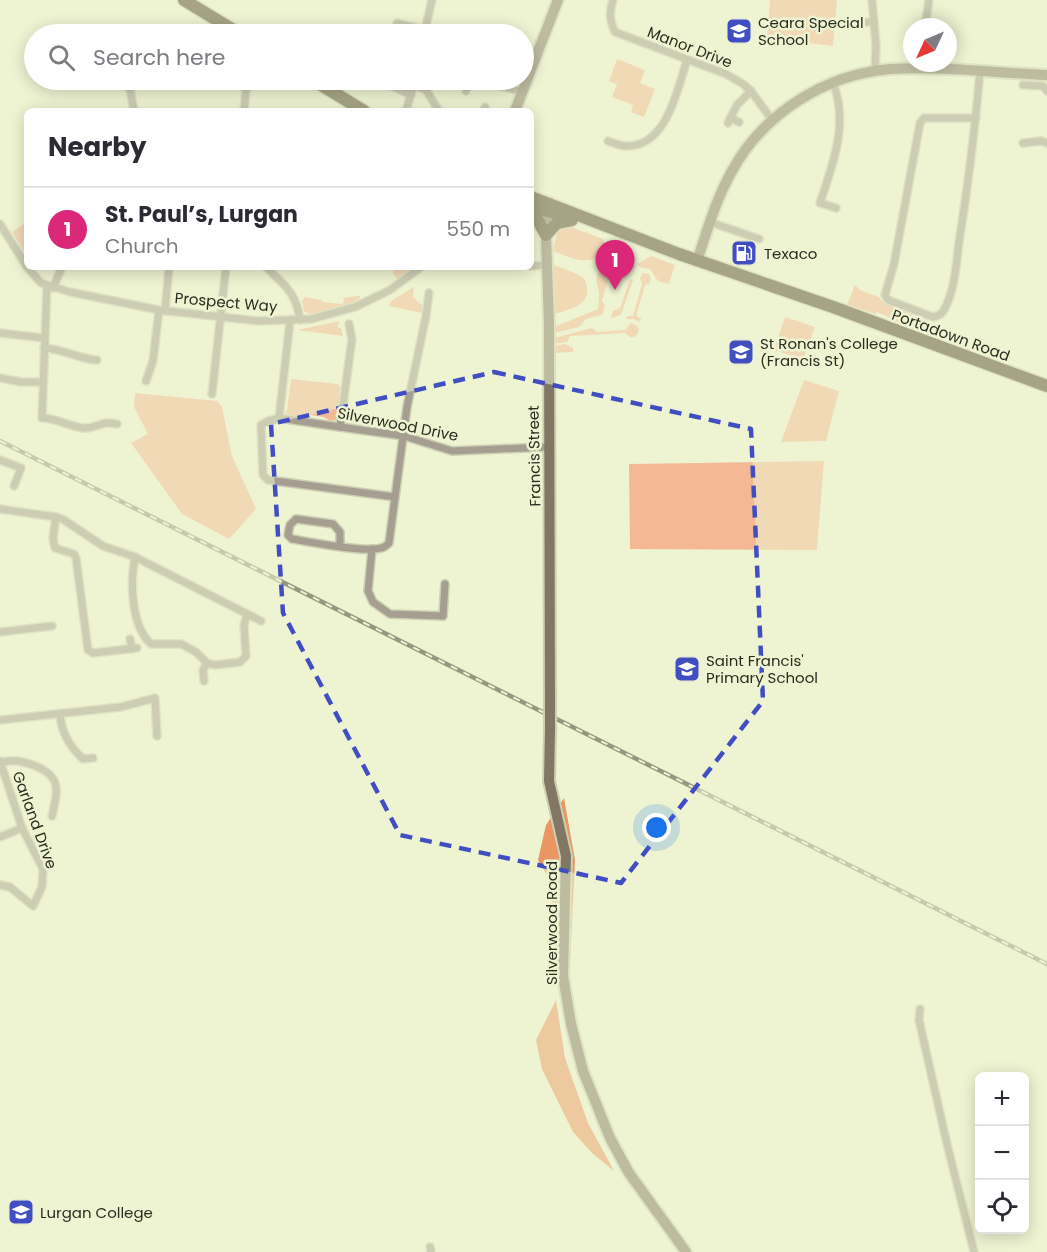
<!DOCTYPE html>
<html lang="en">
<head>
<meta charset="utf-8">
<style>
  body { margin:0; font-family:Poppins,sans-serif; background:#f2f2f3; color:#2b2b33 }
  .controls { position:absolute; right:18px; bottom:18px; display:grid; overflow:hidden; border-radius:9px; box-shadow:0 3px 15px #0003 }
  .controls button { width:54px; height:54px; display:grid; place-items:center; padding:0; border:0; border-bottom:2px solid #e1e1e2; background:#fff; color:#2b2b33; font:30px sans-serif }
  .compass { position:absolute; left:903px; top:18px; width:54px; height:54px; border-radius:50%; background:#fff; box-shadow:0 3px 15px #0003; rotate:226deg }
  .you { position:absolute; left:657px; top:828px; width:21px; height:21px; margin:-15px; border:4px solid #fff; border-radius:50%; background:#1a73e8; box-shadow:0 0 0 9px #1a73e833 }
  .badge { display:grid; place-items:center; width:39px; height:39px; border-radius:50%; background:#db2777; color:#fff; font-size:20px; font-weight:700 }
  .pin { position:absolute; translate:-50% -50px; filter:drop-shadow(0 2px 3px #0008) }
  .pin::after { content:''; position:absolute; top:32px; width:21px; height:18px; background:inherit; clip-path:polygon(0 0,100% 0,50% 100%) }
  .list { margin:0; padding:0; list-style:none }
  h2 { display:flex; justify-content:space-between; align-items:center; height:78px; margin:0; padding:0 24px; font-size:26px }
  h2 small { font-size:20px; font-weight:400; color:#7c7c81 }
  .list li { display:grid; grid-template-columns:39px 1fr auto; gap:18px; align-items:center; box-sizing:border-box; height:84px; padding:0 24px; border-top:2px solid #e1e1e2 }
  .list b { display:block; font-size:22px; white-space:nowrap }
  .list p { margin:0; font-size:20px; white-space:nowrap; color:#7c7c81 }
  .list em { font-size:20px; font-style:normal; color:#7c7c81 }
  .icon { flex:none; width:33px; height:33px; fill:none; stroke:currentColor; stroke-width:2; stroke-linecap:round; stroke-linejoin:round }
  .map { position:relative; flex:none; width:1047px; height:1252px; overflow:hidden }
  .search { position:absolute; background:#fff; box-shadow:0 3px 15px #0003; left:24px; top:24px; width:510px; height:66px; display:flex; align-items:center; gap:15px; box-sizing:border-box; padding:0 21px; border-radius:33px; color:#7c7c81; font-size:22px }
  .panel { position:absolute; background:#fff; box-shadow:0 3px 15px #0003; left:24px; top:108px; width:510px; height:162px; border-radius:9px }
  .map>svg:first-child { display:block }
</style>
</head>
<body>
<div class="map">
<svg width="1047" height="1252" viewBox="0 0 1047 1252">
  <rect width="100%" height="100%" fill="#eef4d2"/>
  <g fill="#f4b894">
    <polygon points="770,0 837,0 833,46 767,38"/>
    <polygon points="617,59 645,70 640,83 655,89 644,117 631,112 633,105 612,97 617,84 609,81"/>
    <polygon points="27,222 27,256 12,232"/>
    <path d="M566 225 603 239 607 251C588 267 574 259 553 251L557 232Z"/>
    <polygon points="651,256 675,265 669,284 658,281 650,269 640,267 637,264"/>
    <polygon points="611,261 619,263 614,265 613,268 609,265 606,268 610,274 602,300 605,306 602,315 586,319 579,327 554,333 554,327 598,309 599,294 596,279 600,266"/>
    <path d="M553 265C562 268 572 271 580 276 585 278 586 282 587 287 590 306 568 310 554 314Z"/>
    <polygon points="394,267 412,267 397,279 393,273"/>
    <polygon points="643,273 649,274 651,279 649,284 645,285 636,316 641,318 640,322 634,319 626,319 627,316 633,316 642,284 640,278"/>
    <polygon points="630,279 633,280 621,315 611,318 613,311 620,308"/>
    <polygon points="855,285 860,290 879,297 884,303 913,313 910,327 877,312 876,314 847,305"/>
    <polygon points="414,287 413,297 423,306 422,313 389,306 391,301"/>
    <polygon points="356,296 360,296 359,301 329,310 309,314 304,311 302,301 305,297 321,300 323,302 343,304 344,298"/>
    <polygon points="785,317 815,327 803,360 774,350"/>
    <polygon points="339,321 338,328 341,328 343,336 297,330"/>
    <path d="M631 323 636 325 639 329C638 335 635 338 630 337L625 333 570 336 567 342 554 344V338L592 328 597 332 625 330Z"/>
    <polygon points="565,344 573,348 573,352 554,353 554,346"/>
    <polygon points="291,379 338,384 342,389 336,420 330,421 324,417 303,414 300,417 287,415 285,411 287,410"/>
    <polygon points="804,380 839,391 826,441 781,442"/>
    <polygon points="135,393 217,401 222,407 232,456 256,509 229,539 182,514 131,443 148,434 134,407"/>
    <polygon points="824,461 817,550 630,549 629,464"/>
  </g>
  <g fill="#e99662">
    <polygon points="564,798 575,860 570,964 553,942 550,925 553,886 538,860 546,825"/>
    <polygon points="556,1000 565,1058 588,1123 614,1171 592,1153 573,1132 542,1069 536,1040"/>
  </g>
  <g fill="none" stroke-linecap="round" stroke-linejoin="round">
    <g stroke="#cbd0b2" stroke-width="10">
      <g id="street">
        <path d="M613 0C609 11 610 22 615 32L726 74 743 84 751 91 772 120"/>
        <polyline points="872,0 876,45 875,71"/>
        <polyline points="397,23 425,30"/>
        <polyline points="843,23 874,22"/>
        <polyline points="925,27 929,0"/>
        <polyline points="424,34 432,0"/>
        <polyline points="229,80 246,88"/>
        <polyline points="379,80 411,95"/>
        <polyline points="479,80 523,92"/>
        <path d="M833 83C849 123 833 164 820 203L836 208"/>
        <polyline points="414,85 426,90 439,111"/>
        <polyline points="1023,85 1043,86 1047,91"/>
        <polyline points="466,91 469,80"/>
        <polyline points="134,111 129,83 154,80"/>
        <polyline points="244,111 247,80"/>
        <polyline points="406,111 415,80"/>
        <polyline points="483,111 485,107"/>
        <polyline points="730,118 739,122"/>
        <path d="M976 118H924L920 123 894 264 885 295 888 300 933 317C938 316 941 315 944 310 955 290 956 265 959 242 968 186 975 129 980 72"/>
        <polyline points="728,123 737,105 751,91"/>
        <path d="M608 141C614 143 620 146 626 146 667 147 677 90 687 60"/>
        <polyline points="1023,143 1041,141 1047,143"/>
        <polyline points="710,222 759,239"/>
        <polyline points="0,224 27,267"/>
        <polyline points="531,266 547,265"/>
        <polyline points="27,267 41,283 70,292 159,310 259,321 311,319 355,307 390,290 421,267"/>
        <path d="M266 267C285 286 296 292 300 320"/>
        <path d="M47 286 42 418C57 418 70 427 84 428 99 428 101 420 117 424"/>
        <polyline points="53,288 62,267"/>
        <polyline points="165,311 169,267"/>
        <polyline points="0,333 44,338"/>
        <path d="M44 348C63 349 79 359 97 360"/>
        <polyline points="0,378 21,382 43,382"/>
        <polyline points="146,381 153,361 159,310"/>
        <polyline points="212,394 226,267"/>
        <polyline points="279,418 290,321"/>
        <polyline points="340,427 352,339 349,324"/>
        <polyline points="0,460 21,468 14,486"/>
        <polyline points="395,497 268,480 263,475 261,425 268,421 279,418 340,427 404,436 452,451 548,447"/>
        <polyline points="0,509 56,517 64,520 103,546 135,557 261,621"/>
        <polyline points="56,517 53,538 55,548 74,554 76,558 88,650 93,653 137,648"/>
        <path d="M340 546V532L333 524 296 519 290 525 288 535 292 539C310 542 365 553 381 548 383 548 387 545 389 543L407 407 426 316 429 293"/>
        <polyline points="372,549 368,591 373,602 390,614 443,616 445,584"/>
        <path d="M135 557C130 583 131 626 151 644H181L196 652 207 663 215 665 240 662 246 656 244 625 247 615"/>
        <polyline points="0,632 52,626"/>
        <polyline points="130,639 132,649"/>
        <polyline points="204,681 203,670 207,663"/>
        <path d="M60 714C61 731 70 747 83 759L93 758"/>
        <polyline points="0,720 121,707 155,698 157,736"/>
        <polyline points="0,761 22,828 43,869 42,887 33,906 10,887 0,885"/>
        <path d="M0 763C13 759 21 761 33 765 62 776 58 790 52 816"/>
        <polyline points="0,837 22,828"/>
        <polyline points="920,1009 919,1020 947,1144 974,1252"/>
        <polyline points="430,1247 431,1252"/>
      </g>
    </g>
    <g stroke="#cbd0b2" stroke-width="14">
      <g id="secondary">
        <polyline points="515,111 558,0"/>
        <polyline points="550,203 547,211 546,235 549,324 550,710"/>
        <path d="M697 261C707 231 716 199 732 171 763 114 825 74 891 69 943 66 996 73 1047 75"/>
        <polyline points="550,729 549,781 566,856 563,976 571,1024 583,1071 610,1138 629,1173 686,1252"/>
      </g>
    </g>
    <g stroke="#cbd0b2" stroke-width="15">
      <g id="highway">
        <polyline points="184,0 240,34"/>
        <polyline points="313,80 364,111"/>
        <polyline points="531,197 679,254 833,307 1047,386"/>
        <polyline points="531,206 564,216"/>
        <polyline points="531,208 546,235 557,223 572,220"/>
      </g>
    </g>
    <use href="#street" stroke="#a59e91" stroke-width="7"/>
    <use href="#secondary" stroke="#817764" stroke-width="10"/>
    <use href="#highway" stroke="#514429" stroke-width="12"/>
    <g stroke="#949880" stroke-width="4.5">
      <polyline id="rail" points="0,441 1047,964"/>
    </g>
    <use href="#rail" stroke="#eef4d2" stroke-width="2" stroke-dasharray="7" stroke-linecap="butt"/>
    <g stroke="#cbd0b2" stroke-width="14" stroke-linecap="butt">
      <polyline id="secondary-bridge" points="550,729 550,710"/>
    </g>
    <use href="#secondary-bridge" stroke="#817764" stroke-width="10"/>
  </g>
  <path d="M0 0H1047V1252H0ZM494 372 751 429 763 701 621 883 400 835 283 613 271 424Z" fill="#eef4d2" fill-opacity=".55" fill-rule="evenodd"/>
  <path fill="none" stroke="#404ec2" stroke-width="4.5" stroke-dasharray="12 8" stroke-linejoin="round" d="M494 372 751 429 763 701 621 883 400 835 283 613 271 424Z"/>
  <defs>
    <g id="school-square" transform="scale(1.35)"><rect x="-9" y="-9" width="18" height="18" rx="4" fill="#404ec2" stroke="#eef4d2"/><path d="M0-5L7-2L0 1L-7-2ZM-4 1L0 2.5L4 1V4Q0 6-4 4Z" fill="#fff"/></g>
    <g id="fuel-square" transform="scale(1.35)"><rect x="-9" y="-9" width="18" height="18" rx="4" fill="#404ec2" stroke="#eef4d2"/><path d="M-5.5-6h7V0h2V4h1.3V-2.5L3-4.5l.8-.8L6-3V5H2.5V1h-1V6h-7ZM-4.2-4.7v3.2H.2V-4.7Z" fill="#fff"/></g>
  </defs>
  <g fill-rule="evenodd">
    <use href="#school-square" x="739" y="31"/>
    <use href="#fuel-square" x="744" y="253"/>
    <use href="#school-square" x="741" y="352"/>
    <use href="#school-square" x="687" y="669"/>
    <use href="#school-square" x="21" y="1212"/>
  </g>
  <g text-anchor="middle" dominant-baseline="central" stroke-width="5" stroke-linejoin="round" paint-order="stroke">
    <g font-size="15" fill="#2a2c1f" stroke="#eef4d2" text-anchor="start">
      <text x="758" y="22">Ceara Special<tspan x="758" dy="17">School</tspan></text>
      <text x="764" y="253">Texaco</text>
      <text x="760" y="343">St Ronan's College<tspan x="760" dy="17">(Francis St)</tspan></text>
      <text x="706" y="660">Saint Francis'<tspan x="706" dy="17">Primary School</tspan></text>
      <text x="40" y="1212">Lurgan College</text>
    </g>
    <g font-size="15" fill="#2a2c1f" stroke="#eef4d2">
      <text transform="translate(690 47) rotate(21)">Manor Drive</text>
      <text transform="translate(226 302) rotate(5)">Prospect Way</text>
      <text transform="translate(951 335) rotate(20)">Portadown Road</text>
      <text transform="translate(398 424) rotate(11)">Silverwood Drive</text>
      <text transform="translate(534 456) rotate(-91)">Francis Street</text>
      <text transform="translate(35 820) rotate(70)">Garland Drive</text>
      <text transform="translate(551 923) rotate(-90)">Silverwood Road</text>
    </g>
  </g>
</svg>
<div class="controls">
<button>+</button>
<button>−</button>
<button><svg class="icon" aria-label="locate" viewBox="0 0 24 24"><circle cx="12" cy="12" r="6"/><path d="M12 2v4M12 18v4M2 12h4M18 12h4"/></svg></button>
</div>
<svg class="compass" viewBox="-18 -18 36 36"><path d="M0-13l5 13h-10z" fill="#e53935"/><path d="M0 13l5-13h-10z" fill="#7c7c81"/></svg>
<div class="you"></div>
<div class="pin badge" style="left:615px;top:290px">1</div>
<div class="search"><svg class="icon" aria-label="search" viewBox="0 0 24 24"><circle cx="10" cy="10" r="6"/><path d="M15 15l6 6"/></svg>Search here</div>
<section class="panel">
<h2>Nearby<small></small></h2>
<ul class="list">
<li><span class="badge">1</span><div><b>St. Paul’s, Lurgan</b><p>Church</p></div><em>550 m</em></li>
</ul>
</section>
</div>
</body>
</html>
